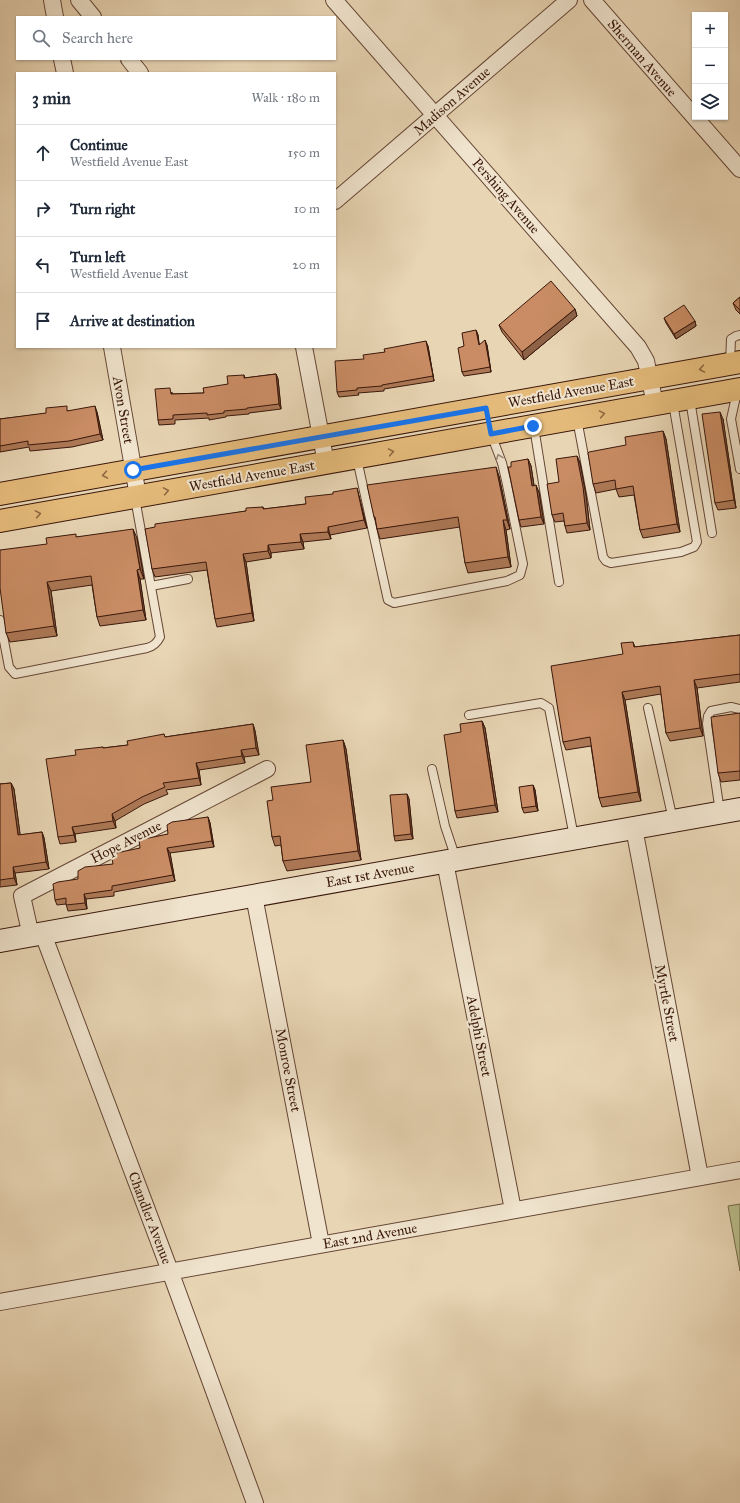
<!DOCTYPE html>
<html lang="en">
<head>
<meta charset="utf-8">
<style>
  body { margin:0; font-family:"IM FELL Great Primer",serif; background:#f6f6f7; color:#1f2937 }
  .controls { position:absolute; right:12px; top:12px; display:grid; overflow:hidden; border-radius:0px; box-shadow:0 1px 3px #0004 }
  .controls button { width:36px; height:36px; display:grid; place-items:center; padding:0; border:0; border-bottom:1px solid #e0e1e3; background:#fff; color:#1f2937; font:20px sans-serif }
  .stop { position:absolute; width:12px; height:12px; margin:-9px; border:3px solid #1a73e8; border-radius:50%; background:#fff }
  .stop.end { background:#1a73e8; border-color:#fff; box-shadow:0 1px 4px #0008 }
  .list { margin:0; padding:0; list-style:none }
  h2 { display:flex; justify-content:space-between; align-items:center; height:52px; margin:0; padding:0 16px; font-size:17px }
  h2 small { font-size:13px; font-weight:400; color:#747a83 }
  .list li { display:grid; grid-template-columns:26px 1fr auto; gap:12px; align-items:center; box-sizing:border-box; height:56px; padding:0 16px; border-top:1px solid #e0e1e3 }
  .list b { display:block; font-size:15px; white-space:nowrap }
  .list p { margin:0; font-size:13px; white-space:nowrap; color:#747a83 }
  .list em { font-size:13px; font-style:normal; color:#747a83 }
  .icon { flex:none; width:22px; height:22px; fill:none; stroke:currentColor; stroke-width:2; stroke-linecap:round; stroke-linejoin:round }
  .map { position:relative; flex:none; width:740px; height:1503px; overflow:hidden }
  .search { position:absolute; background:#fff; box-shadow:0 1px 3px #0004; left:16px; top:16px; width:320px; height:44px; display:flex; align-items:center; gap:10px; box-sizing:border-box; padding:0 14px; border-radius:0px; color:#747a83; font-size:15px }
  .panel { position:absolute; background:#fff; box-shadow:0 1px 3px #0004; left:16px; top:72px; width:320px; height:276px; border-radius:0px }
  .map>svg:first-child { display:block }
</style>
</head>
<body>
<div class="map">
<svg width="740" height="1503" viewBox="0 0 740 1503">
  <rect width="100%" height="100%" fill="#e8d5b4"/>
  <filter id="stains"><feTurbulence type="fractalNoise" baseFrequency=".005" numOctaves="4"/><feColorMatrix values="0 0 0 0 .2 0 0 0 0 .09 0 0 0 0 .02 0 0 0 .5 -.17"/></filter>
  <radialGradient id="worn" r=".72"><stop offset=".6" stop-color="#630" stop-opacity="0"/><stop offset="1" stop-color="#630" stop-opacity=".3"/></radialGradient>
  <polygon fill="#b8bd8b" stroke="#786a4b" points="740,1204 740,1271 728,1206"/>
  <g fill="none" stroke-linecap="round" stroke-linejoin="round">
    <g stroke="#654635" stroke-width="10">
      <g id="lane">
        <polyline points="730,363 731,339 736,336 740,335"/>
        <polyline points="737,392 731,419 740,469"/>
        <polyline points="690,400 712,533"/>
        <polyline points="577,419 603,557 606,561 611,563 681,552 694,547 697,542 673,403"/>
        <polyline points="534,427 559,582"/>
        <polyline points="357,459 387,596 388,600 394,603 507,581 520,575 523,564 506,480 502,463 491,434"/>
        <polyline points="151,586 188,579"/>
        <path d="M0 620 9 667 15 674 147 648C154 646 157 643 160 637L135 498"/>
        <polyline points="648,708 673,820"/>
        <polyline points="469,715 541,703 549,708 574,837"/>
        <polyline points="432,769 445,826 456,859"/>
        <polyline points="720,812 707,724 708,716 711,711 731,707 740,709"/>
      </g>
    </g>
    <g stroke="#654635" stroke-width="18">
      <g id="street">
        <polyline points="52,0 55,17"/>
        <polyline points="79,0 93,17"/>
        <polyline points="334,0 638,347 646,361 655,404"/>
        <polyline points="592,0 740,169"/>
        <polyline points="62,59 65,73"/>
        <polyline points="129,59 140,73"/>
        <polyline points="335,201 569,0"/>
        <polyline points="112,347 138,496"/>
        <polyline points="304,347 326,463"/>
        <polyline points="634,828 700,1177"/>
        <polyline points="445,862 513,1210"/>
        <polyline points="254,896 321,1244"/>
        <polyline points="43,934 170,1271 255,1503"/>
        <polyline points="31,936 22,896 267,769"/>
        <polyline points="0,1302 740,1170"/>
      </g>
    </g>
    <g stroke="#39170b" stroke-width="24">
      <polyline id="secondary" points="0,941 740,809"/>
    </g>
    <g stroke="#39170b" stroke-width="24">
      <g id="primary">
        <polyline points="0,494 740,362"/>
        <polyline points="0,521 740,389"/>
      </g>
    </g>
    <use href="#lane" stroke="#f0e4ce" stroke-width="8"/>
    <use href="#street" stroke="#f0e4ce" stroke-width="16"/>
    <use href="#secondary" stroke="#f0e4ce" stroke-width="22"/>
    <use href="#primary" stroke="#e4ba7a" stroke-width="22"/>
  </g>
  <g fill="#ad7856" stroke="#39170b">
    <polygon points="740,297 740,314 736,310 733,303"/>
    <polygon points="575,309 577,316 524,360 502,332 499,325"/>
    <polygon points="664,318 695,321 696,326 676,339 666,323"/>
    <polygon points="476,330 478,335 479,345 487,345 491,372 464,376 462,372 464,346"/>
    <polygon points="428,346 434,381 384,389 384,391 358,393 359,395 339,397 337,392 364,359 385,352"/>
    <polygon points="276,374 278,379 281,409 249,413 249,414 226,416 226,417 209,420 209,418 175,420 175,424 159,425 158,420 172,392 172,394 204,393 228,384 244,375 245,378"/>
    <polygon points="68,411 97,412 103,440 72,447 30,451 29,447 0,452 0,419"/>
    <polygon points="723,419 736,508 718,510 715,503"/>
    <polygon points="663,431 666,439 680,532 643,538 640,530 634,495 619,497 616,489 596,493 593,484"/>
    <polygon points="577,456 580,463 586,495 590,530 567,533 565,526 564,521 555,522 552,515 559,482"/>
    <polygon points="528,459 531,466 534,485 539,492 544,524 521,527 519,520 511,467"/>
    <polygon points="499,476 510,529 506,530 511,567 468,573 465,563 460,527 380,539 377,529 376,522 374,517"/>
    <polygon points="333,494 359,496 367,528 330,535 331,539 303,542 304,549 271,553 271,558 246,562 254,621 217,627 215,619 207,570 155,577 152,569 155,527 246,511 263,507 264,509 306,504"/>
    <polygon points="77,537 137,538 144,579 140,579 146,620 100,626 97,617 92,585 51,591 57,636 10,642 6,633 47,544"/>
    <polygon points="740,635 740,682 697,688 703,736 670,741 666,733 661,694 625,700 641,801 602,807 599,798 591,746 566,750 563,742 623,654 633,642 635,647"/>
    <polygon points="740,713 740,780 721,782 718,773"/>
    <polygon points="482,721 485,728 498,812 457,818 455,811 461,732"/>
    <polygon points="253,724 255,731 259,755 244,757 245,763 199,770 201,785 166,790 168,794 144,804 115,821 116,828 75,834 76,842 60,844 58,837 76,755 103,747 103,748 128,745 164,734 165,737"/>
    <polygon points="343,740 346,749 361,860 287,871 283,861 281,845 275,846 272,837 273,800 311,782"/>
    <polygon points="11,783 14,789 20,835 42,832 44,838 49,869 15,873 17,885 0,887 0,784"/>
    <polygon points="533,785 535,790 538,811 524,813 522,808"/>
    <polygon points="407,794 409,799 413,839 395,841 394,836"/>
    <polygon points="208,817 210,823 214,847 170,853 175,881 114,892 114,896 86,899 87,909 68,911 66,904 57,905 55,900 78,879 113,864 140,848 168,834"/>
  </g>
  <g fill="#8d6246" stroke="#39170b">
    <polygon points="575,309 577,316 524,360 522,352"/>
    <polygon points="695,321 696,326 676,339 674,334"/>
    <polygon points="476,330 478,335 480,350"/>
    <polygon points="485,340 487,345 491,372 490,367"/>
    <polygon points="426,341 428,346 434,381"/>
    <polygon points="276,374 278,379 281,409 279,404"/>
    <polygon points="95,406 97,412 103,440 100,434"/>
    <polygon points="720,412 723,419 736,508 734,500"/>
    <polygon points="663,431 666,439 680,532 677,524"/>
    <polygon points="577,456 580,463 586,495 590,530 587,523"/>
    <polygon points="528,459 531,466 535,493 532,486"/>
    <polygon points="496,467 499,476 510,529 507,520"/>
    <polygon points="536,485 539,492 544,524 541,517"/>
    <polygon points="357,488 367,528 364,520"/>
    <polygon points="503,520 506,530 511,567 508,557"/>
    <polygon points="328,527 331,539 328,532"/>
    <polygon points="133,529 137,538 144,579 140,569"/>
    <polygon points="300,534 303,542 304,549 301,542"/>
    <polygon points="268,545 271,553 271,558 268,551"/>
    <polygon points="243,554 246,562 254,621 252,613"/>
    <polygon points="137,570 140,579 146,620 143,610"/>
    <polygon points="47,582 51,591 57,636 54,626"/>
    <polygon points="694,680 697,688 703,736 700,728"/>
    <polygon points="622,692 625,700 641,801 638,792"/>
    <polygon points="482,721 485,728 498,812 495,805"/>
    <polygon points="253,724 255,731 259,755 256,748"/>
    <polygon points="343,740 346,749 361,860 358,851"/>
    <polygon points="241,750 244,757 245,763 242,756"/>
    <polygon points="196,763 199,770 201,785 199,778"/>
    <polygon points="11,783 14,789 21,841 18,835"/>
    <polygon points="533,785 535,790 538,811 536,806"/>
    <polygon points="407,794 409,799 413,839 411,834"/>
    <polygon points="112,814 115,821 116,828 113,821"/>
    <polygon points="208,817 210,823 214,847 212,841"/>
    <polygon points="72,827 75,834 76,842 74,835"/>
    <polygon points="42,832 44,838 49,869 46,862"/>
    <polygon points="167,848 170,853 175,881 173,875"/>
    <polygon points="13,867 15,873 17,885 14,878"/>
    <polygon points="84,894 86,899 87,909 85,903"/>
  </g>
  <g fill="#c98c64" stroke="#39170b">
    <polygon points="551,281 575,309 522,352 499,325"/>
    <polygon points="740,297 740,310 733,303"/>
    <polygon points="684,305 695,321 674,334 664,318"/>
    <polygon points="476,330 479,345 485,340 490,367 462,372 458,348 464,346 462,333"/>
    <polygon points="426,341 433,376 382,385 382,386 357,388 357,390 337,392 335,361 364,359 363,355 385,352 384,349"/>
    <polygon points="276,374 279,404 247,408 247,409 224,411 224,413 207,415 207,413 173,415 173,419 158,420 155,389 170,388 171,394 204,393 203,388 228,384 227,376 244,375 244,378"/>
    <polygon points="67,406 67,411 95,406 100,434 69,441 28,445 28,441 0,446 0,419 46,413 46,408"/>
    <polygon points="720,412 734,500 715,503 702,414"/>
    <polygon points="663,431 677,524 640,530 633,486 616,489 615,480 593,484 588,453 589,452 626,445 625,437"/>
    <polygon points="577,456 583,487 587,523 565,526 563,513 552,515 547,484 559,482 556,459"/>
    <polygon points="528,459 532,486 536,485 541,517 519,520 508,467 511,467 511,462"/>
    <polygon points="496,467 507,520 503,520 508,557 465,563 458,517 377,529 375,517 374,517 367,485"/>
    <polygon points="357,488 364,520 328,527 328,532 300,534 301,542 268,545 268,551 243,554 252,613 215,619 206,562 152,569 145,529 155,527 155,524 246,511 246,508 263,507 263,509 306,504 305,497 333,494 333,492"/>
    <polygon points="133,529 140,569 137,570 143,610 97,617 91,576 47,582 54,626 6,633 0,588 0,550 47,544 46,538 76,534 76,537"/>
    <polygon points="740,635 740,674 694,680 700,728 666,733 660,686 622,692 638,792 599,798 590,737 563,742 551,666 623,654 621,643 633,642 634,647"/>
    <polygon points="740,713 740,771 718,773 711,717"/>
    <polygon points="482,721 495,805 455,811 444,735 461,732 460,724"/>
    <polygon points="253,724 256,748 241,750 242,756 196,763 199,778 163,783 165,787 142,797 112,814 113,821 72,827 74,835 58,837 46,759 76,755 75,750 103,747 103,748 128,745 127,741 164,734 165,737"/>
    <polygon points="343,740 358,851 283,861 280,836 272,837 267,801 273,800 271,787 311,782 306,745"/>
    <polygon points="11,783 18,835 42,832 46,862 13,867 14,878 0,880 0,784"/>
    <polygon points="533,785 536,806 522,808 519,787"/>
    <polygon points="407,794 411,834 394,836 390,795"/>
    <polygon points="208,817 212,841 167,848 173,875 112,886 112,890 84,894 85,903 66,905 66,898 55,900 53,884 58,882 78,879 78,871 85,867 113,864 111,854 140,848 139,840 168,834 167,825 172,822"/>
  </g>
  <defs><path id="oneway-chevron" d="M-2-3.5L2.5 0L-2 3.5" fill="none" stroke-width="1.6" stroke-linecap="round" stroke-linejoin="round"/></defs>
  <g stroke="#8e6842">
    <use href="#oneway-chevron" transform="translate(702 369) rotate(170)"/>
    <use href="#oneway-chevron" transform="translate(602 414) rotate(-10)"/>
    <use href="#oneway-chevron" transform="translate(391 452) rotate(-10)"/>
    <use href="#oneway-chevron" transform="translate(105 475) rotate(170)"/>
    <use href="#oneway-chevron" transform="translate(166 491) rotate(-10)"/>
    <use href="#oneway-chevron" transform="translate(38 514) rotate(-10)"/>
  </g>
  <use stroke="#9e8876" href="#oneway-chevron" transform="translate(499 457) rotate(-110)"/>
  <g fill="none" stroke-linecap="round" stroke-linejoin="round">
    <polyline stroke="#1a73e8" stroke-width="5" points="133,470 486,408 491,434 533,426"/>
  </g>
  <g text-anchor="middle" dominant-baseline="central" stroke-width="4" stroke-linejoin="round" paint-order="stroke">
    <g font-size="14" fill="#39170b" stroke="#f0e4ce">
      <text transform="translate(642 58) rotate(49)">Sherman Avenue</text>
      <text transform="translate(452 101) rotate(-41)">Madison Avenue</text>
      <text transform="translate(506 196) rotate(49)">Pershing Avenue</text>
      <text transform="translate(571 392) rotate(-10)">Westfield Avenue East</text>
      <text transform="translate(123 410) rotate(80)">Avon Street</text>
      <text transform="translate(252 476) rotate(-10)">Westfield Avenue East</text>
      <text transform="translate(126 842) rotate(-27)">Hope Avenue</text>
      <text transform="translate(370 875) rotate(-10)">East 1st Avenue</text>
      <text transform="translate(667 1003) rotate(79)">Myrtle Street</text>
      <text transform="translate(479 1036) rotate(79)">Adelphi Street</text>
      <text transform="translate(288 1070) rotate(79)">Monroe Street</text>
      <text transform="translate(150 1218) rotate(69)">Chandler Avenue</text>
      <text transform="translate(370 1236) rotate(-10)">East 2nd Avenue</text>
    </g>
  </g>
  <rect width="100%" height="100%" filter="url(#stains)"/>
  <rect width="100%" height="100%" fill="url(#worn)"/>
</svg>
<div class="controls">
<button>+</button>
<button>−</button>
<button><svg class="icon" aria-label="layers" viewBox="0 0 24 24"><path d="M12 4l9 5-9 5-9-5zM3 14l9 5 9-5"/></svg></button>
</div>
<div class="stop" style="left:133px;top:470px"></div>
<div class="stop end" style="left:533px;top:426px"></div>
<div class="search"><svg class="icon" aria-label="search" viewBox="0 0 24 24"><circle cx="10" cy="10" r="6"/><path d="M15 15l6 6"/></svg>Search here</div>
<section class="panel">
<h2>3 min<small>Walk · 180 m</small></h2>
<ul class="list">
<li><svg class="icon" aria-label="ahead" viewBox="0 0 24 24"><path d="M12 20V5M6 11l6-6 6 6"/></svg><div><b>Continue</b><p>Westfield Avenue East</p></div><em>150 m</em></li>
<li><svg class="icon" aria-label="right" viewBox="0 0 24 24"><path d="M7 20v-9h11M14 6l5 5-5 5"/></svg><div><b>Turn right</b></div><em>10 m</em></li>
<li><svg class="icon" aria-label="left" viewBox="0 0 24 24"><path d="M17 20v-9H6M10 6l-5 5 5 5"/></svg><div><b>Turn left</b><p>Westfield Avenue East</p></div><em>20 m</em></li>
<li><svg class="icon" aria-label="arrive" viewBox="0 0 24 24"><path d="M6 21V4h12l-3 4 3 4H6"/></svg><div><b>Arrive at destination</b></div></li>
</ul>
</section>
</div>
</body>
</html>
